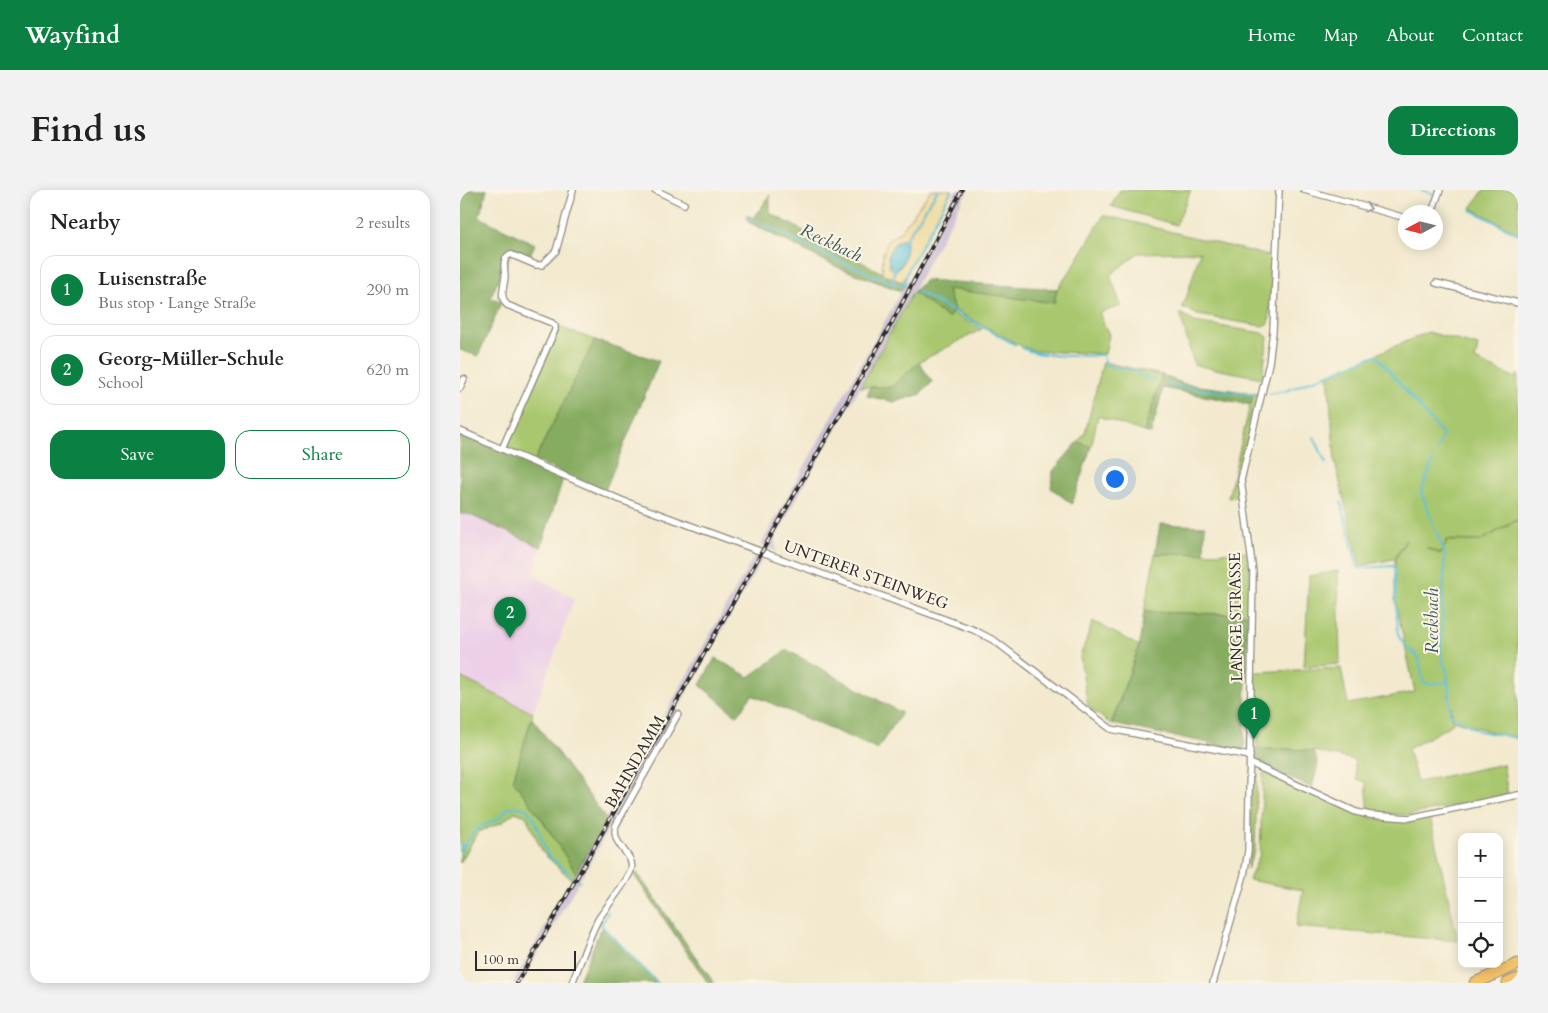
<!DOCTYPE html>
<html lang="en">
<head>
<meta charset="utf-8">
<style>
  body { margin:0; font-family:Cardo,serif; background:#f2f2f2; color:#222 }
  .controls { position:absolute; right:15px; bottom:15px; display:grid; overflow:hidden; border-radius:10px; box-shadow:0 2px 12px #0003 }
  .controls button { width:45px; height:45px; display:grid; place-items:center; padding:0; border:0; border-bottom:1px solid #e0e0e0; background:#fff; color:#222; font:25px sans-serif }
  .compass { position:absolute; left:938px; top:15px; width:45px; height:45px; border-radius:50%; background:#fff; box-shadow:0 2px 12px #0003; rotate:263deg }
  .scale { position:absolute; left:15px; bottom:12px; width:101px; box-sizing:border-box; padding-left:5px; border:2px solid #2b2b2b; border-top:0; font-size:14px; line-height:18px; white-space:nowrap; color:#2b2b2b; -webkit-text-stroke:4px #fcf5e5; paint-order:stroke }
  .you { position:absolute; left:654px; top:288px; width:18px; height:18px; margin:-12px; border:4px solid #fff; border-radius:50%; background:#1a73e8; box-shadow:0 0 0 8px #1a73e833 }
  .badge { display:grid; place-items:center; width:32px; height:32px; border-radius:50%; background:#0b8043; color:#fff; font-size:16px; font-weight:700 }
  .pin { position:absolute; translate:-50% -41px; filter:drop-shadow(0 1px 2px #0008) }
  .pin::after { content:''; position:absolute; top:26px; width:18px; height:15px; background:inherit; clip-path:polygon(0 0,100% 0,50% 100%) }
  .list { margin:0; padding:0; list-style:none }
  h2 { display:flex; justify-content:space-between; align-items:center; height:65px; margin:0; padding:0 20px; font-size:21px }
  h2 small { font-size:16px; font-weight:400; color:#767676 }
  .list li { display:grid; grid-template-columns:32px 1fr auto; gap:15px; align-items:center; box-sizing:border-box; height:70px; margin:0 10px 10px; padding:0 10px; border:1px solid #e0e0e0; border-radius:15px }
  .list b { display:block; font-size:19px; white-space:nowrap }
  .list p { margin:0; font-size:16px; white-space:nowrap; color:#767676 }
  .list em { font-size:16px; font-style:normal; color:#767676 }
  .actions { display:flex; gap:10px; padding:15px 20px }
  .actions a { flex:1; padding:11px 0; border:1px solid #0b8043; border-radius:15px; text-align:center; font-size:18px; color:#0b8043 }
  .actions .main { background:#0b8043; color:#fff }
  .icon { flex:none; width:28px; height:28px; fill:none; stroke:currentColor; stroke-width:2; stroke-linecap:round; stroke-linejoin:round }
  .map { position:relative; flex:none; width:1058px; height:793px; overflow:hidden; border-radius:15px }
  header { display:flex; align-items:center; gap:30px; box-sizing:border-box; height:70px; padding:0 25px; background:#0b8043; color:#fff }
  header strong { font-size:24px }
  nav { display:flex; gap:28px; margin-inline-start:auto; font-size:18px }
  .intro { display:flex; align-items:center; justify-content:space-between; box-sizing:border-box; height:120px; padding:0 30px }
  h1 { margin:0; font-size:35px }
  .button { padding:12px 22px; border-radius:15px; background:#0b8043; color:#fff; font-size:18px; font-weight:700 }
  main { display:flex; gap:30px; padding:0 30px }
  aside { flex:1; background:#fff; border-radius:15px; box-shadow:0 2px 12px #0003 }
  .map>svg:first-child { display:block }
</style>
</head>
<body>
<header>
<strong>Wayfind</strong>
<nav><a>Home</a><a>Map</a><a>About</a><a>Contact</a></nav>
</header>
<div class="intro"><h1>Find us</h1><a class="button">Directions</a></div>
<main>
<aside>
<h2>Nearby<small>2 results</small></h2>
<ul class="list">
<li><span class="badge">1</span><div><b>Luisenstraße</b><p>Bus stop · Lange Straße</p></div><em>290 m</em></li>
<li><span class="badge">2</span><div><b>Georg-Müller-Schule</b><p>School</p></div><em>620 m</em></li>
</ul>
<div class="actions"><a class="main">Save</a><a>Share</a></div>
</aside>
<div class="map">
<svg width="1058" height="793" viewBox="0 0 1058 793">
  <rect width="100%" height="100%" fill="#fcf5e5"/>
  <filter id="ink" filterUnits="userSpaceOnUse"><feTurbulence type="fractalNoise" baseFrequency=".02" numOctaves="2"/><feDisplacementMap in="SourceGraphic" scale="10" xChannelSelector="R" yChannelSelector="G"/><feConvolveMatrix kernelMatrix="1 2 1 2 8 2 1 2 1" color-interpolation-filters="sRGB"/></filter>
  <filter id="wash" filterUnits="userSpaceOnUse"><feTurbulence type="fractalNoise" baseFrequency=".0096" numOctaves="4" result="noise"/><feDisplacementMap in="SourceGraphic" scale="20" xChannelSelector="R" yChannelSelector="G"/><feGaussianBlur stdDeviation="1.12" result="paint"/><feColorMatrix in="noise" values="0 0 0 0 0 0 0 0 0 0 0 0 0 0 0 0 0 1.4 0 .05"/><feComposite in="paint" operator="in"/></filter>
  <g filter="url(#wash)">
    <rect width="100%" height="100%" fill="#f2e9ce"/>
    <polygon fill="#edd0e8" points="0,324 8,324 81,357 73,384 114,409 73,523 0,487"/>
    <g fill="#ccbed4">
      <polygon points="496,0 508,0 400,197 315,347 316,361 301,355 446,93 454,83"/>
      <polygon points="295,365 302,367 302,370 61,793 53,793"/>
    </g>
    <g fill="#a9c76e" stroke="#6a794c">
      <polygon points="660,0 731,0 716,35 651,16"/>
      <polygon points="1024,0 1058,0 1058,43 1011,18"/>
      <polygon points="644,25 813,67 809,134 801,136 738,125 722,117 727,106 740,62 678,63 650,85 661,116 639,123 649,145 645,164 575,161 563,157 494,120 487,98 594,113 597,99 613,77"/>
      <polygon points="453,102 488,128 492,123 522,139 459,172 431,197 400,197"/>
      <polygon points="720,123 734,132 802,143 808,147 802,188 734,175"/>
      <polygon points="99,137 135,150 74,271 46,258"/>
      <polygon points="968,142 1018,156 1015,170 1056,188 1058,184 1058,329 1020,351 987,350 981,363 966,358 981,364 987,351 1020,351 1058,330 1058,549 1045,546 993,530 989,505 993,534 948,559 957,592 1043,574 1048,605 949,625 909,623 906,592 897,589 894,570 854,561 833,559 797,559 795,482 881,478 888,514 955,502 935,410 935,370 946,350 934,369 900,376 875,272 868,185"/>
      <polygon points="643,172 702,185 684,242 638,226 631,257 618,252 625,243"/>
      <polygon points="793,203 799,204 778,290 779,307 768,308"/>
      <polygon points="786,362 790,381 790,424 684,422 695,364"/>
      <polygon points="878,381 880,474 844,477 849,386"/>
      <polygon points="633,431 679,456 651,534 628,517 620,467"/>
      <polygon points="0,487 73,523 53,590 83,631 116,683 112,690 83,663 66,626 55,622 41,633 18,642 0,673"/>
      <polygon points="792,579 794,579 797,586 795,661 787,679 790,662"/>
      <polygon points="803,582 909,627 932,631 950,630 970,627 998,751 836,737 843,700 789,690 800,664"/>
    </g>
    <g fill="#86ac61" stroke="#586c46">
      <polygon points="0,0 27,0 19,27 75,54 69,67 52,61 30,108 42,111 18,166 0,160"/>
      <polygon points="310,5 310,23 432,88 446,93 441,101 377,77 288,32 286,25 294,28"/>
      <polygon points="465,90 597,99 594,113 487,99 494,120 488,128 453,102"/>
      <polygon points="135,150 199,171 145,300 74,271"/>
      <polygon points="459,172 472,192 461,204 434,212 407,206 410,197 431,197"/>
      <polygon points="702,185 724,194 793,203 791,215 703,198 691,244 684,242"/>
      <polygon points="0,243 103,289 81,357 8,324 0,324"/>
      <polygon points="618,252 631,257 612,314 591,298 593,281"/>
      <polygon points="700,334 745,336 744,363 695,364"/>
      <polygon points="684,422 788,425 784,560 652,534 679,456"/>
      <polygon points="327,460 442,523 417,559 292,505 277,526 240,495 255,468 289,487"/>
      <polygon points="72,528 147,630 116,683 83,631 53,590"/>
      <polygon points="797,559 833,559 854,561 858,575 852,598 796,572"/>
      <polygon points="177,683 254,793 248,793 174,685"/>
      <polygon points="142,736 197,793 118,793"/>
    </g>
    <g fill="#eeda9e" stroke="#8c8264">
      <path d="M471 0H477L445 49C428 53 430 61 429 77L434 81 432 88 422 83 423 64 428 50 440 42Z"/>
      <polygon points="479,0 491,0 449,78 443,92 434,89 435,82 442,75 445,67 446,49"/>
    </g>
    <path fill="#5bc1d9" stroke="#437682" d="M446 49C446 63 445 72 435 82 422 69 429 53 446 49Z"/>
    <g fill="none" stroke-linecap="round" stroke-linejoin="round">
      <g stroke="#5bc1d9" stroke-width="2">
        <polyline points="961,0 974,4"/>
        <polyline points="1011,20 1058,44"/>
        <polyline points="287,27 385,74 403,80 412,86 416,86 423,88 427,92 446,96"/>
        <polyline points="445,51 478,0"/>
        <polyline points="432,94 435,81"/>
        <polyline points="443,96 449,78 492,0"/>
        <polyline points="456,101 556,155"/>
        <path d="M562 158C581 167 606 166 627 166 632 166 637 164 643 165L647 176 675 181 681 186 694 190"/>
        <polyline points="705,194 737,199 795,205"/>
        <polyline points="809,204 826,201 916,165 983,245 977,260"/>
        <polyline points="854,247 866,273"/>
        <polyline points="973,271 961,302 985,364 981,460 983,474 986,476 990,507 990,524 1019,541 1058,548"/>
        <polyline points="881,312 898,378 933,376 935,378 936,411"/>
        <polyline points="936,417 938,444 942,452 959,468 963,492 967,494 988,492"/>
        <polyline points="0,655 5,655 13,643 20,637 38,629 48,618 61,617 66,619 74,628 87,664 112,686"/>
        <polyline points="0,663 5,655"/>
        <polyline points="118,691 120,692"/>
        <polyline points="148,722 141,735 198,793"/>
      </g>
    </g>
  </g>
  <g filter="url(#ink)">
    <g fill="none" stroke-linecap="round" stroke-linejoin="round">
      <g stroke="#8e8a7c" stroke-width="8">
        <g id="minor">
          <polyline points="195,0 224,14"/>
          <polyline points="844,0 946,28"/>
          <polyline points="972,22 980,0"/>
          <polyline points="976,93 1058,113"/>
          <polyline points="0,198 4,189"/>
          <polyline points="0,241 161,310 514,440 535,451 651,539 790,566"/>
          <path d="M42 259 95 140V136L92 133 47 115C39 106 44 99 45 87 45 78 41 70 50 64L76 75H82L96 61 113 0"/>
          <polyline points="790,573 896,622 910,625 949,628 1058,605"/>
          <path d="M112 793C121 772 128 748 139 728 147 716 168 691 171 680 176 664 150 656 156 635L218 524"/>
          <polyline points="753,793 784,685 788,661 793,382 781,290 809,173 813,141 819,0"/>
        </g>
      </g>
      <g stroke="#8e8a7c" stroke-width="13">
        <g id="motorway">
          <polyline points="1015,793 1058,774"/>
          <polyline points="1048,793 1058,789"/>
        </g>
      </g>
      <use href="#minor" stroke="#fff" stroke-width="5.5"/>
      <use href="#motorway" stroke="#f3c26a" stroke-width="11"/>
      <g stroke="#2b2b2b" stroke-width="4">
        <polyline id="rail" points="57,793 430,136 502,0"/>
      </g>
      <use href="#rail" stroke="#fcf5e5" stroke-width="2" stroke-dasharray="5.5" stroke-linecap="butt"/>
    </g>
    <defs><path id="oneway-chevron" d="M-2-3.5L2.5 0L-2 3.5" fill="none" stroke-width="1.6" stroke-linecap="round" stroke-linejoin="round" transform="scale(1.25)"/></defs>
    <use stroke="#a0a0a0" href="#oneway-chevron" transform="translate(908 18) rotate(15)"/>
  </g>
  <g text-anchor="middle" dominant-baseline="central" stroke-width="4" stroke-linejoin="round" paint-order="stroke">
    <g font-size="16" fill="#2b2b2b" stroke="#fcf5e5">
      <text transform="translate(406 385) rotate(20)">UNTERER STEINWEG</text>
      <text transform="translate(776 427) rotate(-91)">LANGE STRASSE</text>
      <text transform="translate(175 572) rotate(-60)">BAHNDAMM</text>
    </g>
    <g font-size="18" font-style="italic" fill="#39585f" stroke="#fcf5e5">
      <text transform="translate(371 53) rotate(25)">Reckbach</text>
      <text transform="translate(972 431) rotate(-90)">Reckbach</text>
    </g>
  </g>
</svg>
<div class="controls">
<button>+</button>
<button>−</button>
<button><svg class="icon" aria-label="locate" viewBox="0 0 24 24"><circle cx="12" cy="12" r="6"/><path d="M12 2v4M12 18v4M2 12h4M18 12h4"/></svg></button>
</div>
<svg class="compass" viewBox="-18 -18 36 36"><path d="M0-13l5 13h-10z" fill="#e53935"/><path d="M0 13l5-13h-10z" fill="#767676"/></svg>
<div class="scale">100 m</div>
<div class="you"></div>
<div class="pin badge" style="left:794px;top:549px">1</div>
<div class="pin badge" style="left:50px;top:448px">2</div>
</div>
</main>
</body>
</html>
